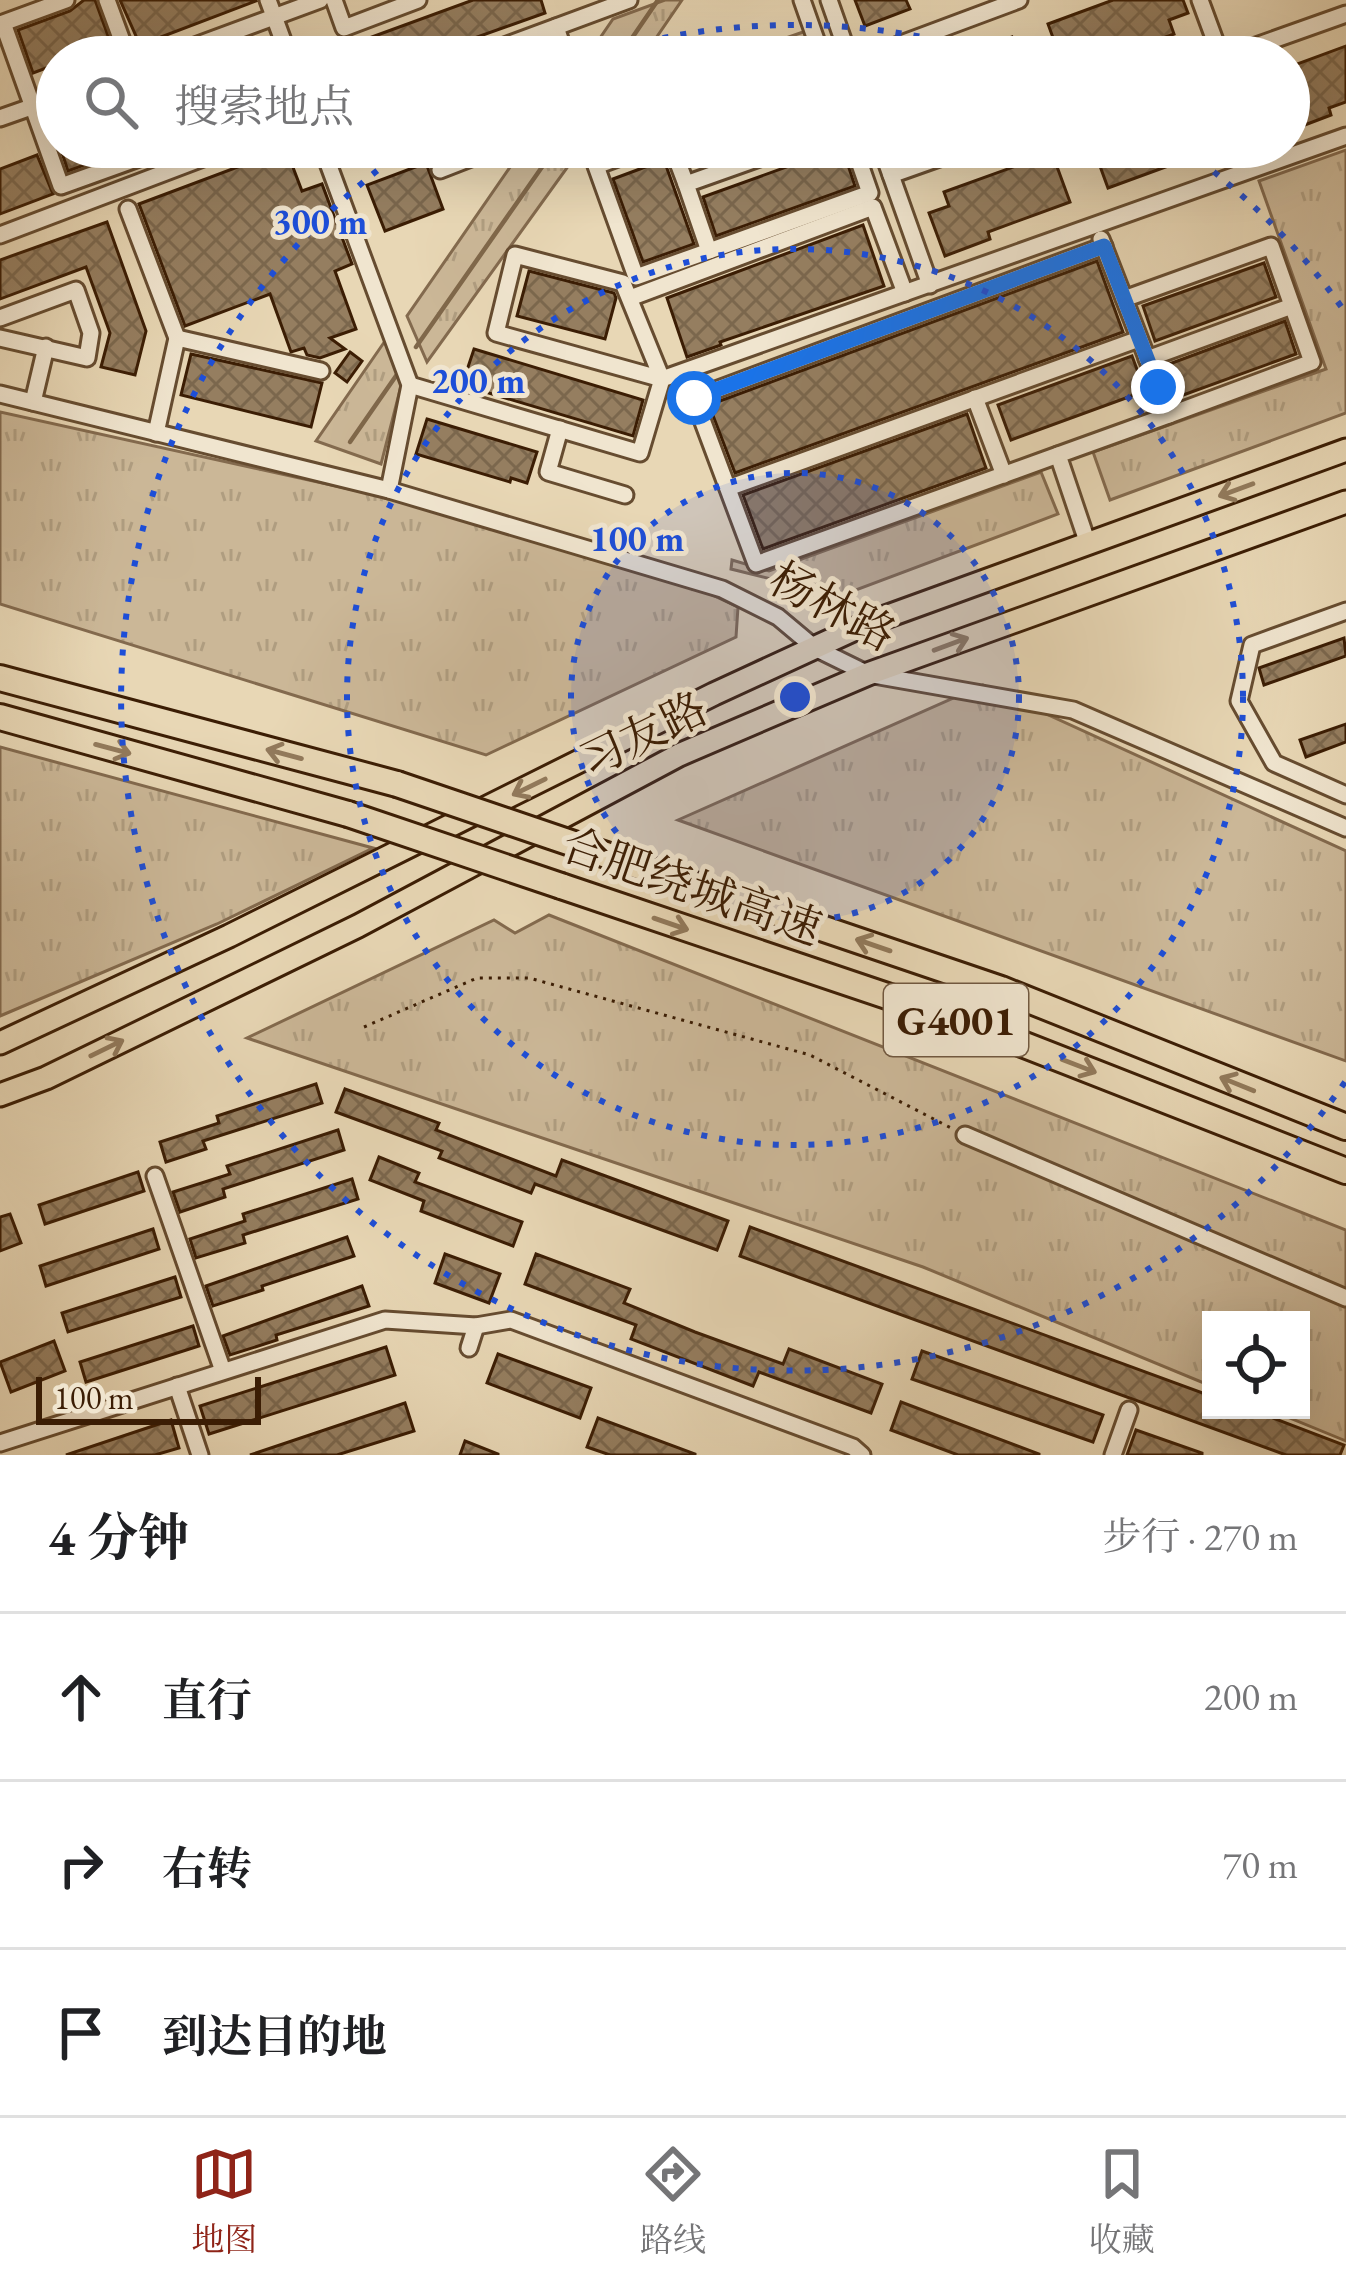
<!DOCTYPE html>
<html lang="zh">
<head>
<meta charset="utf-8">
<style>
  body { margin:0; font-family:"EB Garamond","Noto Serif SC",serif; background:#f6f6f6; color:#202124 }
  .controls { position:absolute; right:36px; bottom:36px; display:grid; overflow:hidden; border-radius:0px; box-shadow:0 12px 48px #0002 }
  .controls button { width:108px; height:108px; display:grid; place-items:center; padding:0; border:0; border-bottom:3px solid #e0e0e0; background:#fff; color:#202124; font:60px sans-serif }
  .scale { position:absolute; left:36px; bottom:30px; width:225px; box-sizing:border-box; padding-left:12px; border:6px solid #3b1d04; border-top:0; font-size:33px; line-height:42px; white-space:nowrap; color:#3b1d04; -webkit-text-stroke:9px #f0e5cf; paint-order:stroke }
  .stop { position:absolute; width:36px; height:36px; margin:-27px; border:9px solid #1a73e8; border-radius:50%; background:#fff }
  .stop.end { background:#1a73e8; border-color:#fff; box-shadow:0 3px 12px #0008 }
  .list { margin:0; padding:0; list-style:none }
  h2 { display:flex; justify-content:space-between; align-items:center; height:156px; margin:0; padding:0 48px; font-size:51px }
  h2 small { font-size:39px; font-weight:400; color:#757577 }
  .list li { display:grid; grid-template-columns:78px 1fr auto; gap:36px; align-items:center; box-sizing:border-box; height:168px; padding:0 48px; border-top:3px solid #e0e0e0 }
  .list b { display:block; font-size:45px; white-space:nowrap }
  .list em { font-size:39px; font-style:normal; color:#757577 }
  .icon { flex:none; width:66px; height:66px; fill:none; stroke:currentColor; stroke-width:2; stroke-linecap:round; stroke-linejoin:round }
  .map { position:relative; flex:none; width:1346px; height:1455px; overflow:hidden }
  .search { position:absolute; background:#fff; box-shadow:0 12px 48px #0002; left:36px; right:36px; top:36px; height:132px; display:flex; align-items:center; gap:30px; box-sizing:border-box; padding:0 42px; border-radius:66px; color:#757577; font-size:45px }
  .sheet { height:660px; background:#fff }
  nav { display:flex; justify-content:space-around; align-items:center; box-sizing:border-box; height:168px; border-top:3px solid #e0e0e0; background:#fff; font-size:33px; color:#757577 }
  nav a { display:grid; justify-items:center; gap:6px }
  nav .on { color:#8f2418 }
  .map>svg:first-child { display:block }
</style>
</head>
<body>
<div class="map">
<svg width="1346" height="1455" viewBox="0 0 1346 1455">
  <defs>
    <pattern id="grass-tufts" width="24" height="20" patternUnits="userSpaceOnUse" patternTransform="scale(3)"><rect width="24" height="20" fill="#cbb797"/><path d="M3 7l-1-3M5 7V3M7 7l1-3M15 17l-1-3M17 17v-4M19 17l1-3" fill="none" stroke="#af9d80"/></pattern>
    <pattern id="building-cross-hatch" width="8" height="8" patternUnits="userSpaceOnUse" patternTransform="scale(3)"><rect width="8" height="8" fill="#957e60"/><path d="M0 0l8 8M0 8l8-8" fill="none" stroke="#7b674d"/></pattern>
  </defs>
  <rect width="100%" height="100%" fill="#e8d7b5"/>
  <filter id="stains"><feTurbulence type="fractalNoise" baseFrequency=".00167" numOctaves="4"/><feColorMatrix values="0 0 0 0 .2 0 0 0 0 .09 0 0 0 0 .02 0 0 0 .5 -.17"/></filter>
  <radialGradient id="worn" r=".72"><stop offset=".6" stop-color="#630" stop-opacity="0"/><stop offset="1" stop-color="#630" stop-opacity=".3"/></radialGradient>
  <g fill="url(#grass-tufts)" stroke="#836a4e" stroke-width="3">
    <polygon points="665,0 682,0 643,57 587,57 613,19"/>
    <polygon points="806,31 815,57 732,57"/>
    <polygon points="524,147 582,147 427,362 407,316"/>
    <polygon points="1346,150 1346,413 1110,500 1093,452 1326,369 1259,181"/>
    <polygon points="385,341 402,382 381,464 316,441"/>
    <polygon points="0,412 440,509 695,587 738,607 736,637 486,755 0,604"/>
    <polygon points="1041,472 1058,514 840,596 731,569 732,560 769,571"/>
    <polygon points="983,685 1346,851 1346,1061 678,820"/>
    <polygon points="0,747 373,848 217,924 0,1016"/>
    <polygon points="549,915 1346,1230 1346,1441 1270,1410 1301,1410 1301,1320 1211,1320 1211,1386 923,1267 247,1038 494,920 515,933"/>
  </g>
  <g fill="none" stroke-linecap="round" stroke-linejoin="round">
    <g stroke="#7f674a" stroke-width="4.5">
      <polyline points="619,57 658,0"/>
      <polyline points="416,347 556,147"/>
      <polyline points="350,442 398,373"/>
    </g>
  </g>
  <g fill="url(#building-cross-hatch)" stroke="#3b1d04" stroke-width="3">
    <polygon points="84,0 95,0 111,44 76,57 57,57 57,64 33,73 18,30 70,11"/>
    <polygon points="120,0 255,0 256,1 140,45"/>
    <polygon points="473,0 541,0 545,13 421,57 354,57 350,45"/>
    <polygon points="855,0 906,0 910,9 865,26"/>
    <polygon points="1113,0 1183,0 1188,13 1169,20 1174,34 1111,57 1060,57 1048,24"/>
    <polygon points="1012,37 1020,57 962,57 962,56"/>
    <polygon points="1346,46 1346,102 1329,108 1331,115 1289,131 1289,67"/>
    <polygon points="60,147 134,147 68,171"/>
    <polygon points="842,147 855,186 716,236 703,197"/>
    <polygon points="1093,147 1238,147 1238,148 1192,165 1190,158 1108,188"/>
    <polygon points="286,149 302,191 322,184 352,264 335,271 356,329 330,338 345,349 320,358 307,355 304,348 291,352 270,294 185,326 139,204"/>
    <polygon points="1052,153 1070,202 988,232 990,239 945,256 929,213 949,206 944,192"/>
    <polygon points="37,155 53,194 0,214 0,169"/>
    <polygon points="664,160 694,244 643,262 613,179"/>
    <polygon points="426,163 443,209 385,231 367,185"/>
    <polygon points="107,222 146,331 135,375 101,367 110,333 86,267 0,299 0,260"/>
    <polygon points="863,225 884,286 720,342 721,345 687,357 667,298"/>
    <polygon points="1097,261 1123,332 735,473 709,405"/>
    <polygon points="1264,263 1276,297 1155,341 1143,306"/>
    <polygon points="529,271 614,293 616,298 605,339 517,316"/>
    <polygon points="1285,321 1296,354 1175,398 1164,366"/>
    <polygon points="474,349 643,400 633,436 462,385"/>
    <polygon points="350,352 362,361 347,382 335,373"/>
    <polygon points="191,354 322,383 311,427 181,395"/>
    <polygon points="1132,356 1145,391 1011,440 998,405"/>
    <polygon points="967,414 986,468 763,549 743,495"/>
    <polygon points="427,419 537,452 527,483 511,478 510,482 416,454"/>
    <polygon points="1344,638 1346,656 1264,685 1259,668"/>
    <polygon points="1346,724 1346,742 1306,757 1300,740"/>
    <polygon points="316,1084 322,1103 203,1141 206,1149 166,1162 160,1142 219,1123 217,1116"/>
    <polygon points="345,1089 439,1123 436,1130 556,1176 562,1160 728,1221 717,1250 535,1184 531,1193 439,1158 442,1151 336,1112"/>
    <polygon points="338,1130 344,1150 223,1189 225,1197 180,1212 173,1192 230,1174 227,1166"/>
    <polygon points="379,1157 419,1173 415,1182 522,1222 513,1246 421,1211 424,1201 370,1180"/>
    <polygon points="138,1172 144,1191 45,1224 39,1205"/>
    <polygon points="352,1179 358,1199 243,1235 245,1243 196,1258 190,1239 245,1221 243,1214"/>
    <polygon points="10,1214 21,1243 0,1251 0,1217"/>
    <polygon points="750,1227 1211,1396 1211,1410 1252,1410 1344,1445 1340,1455 1286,1455 740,1256"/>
    <polygon points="153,1229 159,1249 46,1286 40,1266"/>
    <polygon points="347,1237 354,1256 262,1286 263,1290 213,1306 206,1286"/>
    <polygon points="445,1254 500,1274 489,1303 435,1283"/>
    <polygon points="536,1254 630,1289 624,1303 695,1332 783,1364 789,1349 882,1384 871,1413 759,1372 753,1386 631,1339 636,1325 525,1284"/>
    <polygon points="175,1277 181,1297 68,1332 62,1313"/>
    <polygon points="362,1286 369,1306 276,1335 277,1340 230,1355 223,1336"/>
    <polygon points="193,1326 199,1346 86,1382 80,1362"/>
    <polygon points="54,1341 65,1371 11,1392 0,1362"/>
    <polygon points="386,1347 395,1375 209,1434 200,1406"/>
    <polygon points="922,1351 1103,1415 1093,1442 912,1379"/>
    <polygon points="498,1354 591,1388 580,1418 487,1383"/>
    <polygon points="901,1402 1039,1454 1039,1455 958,1455 891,1430"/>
    <polygon points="405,1403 414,1431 337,1455 250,1455"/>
    <polygon points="598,1418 695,1454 695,1455 610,1455 587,1447"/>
    <polygon points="171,1420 179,1448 155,1455 66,1455"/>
    <polygon points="1136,1430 1202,1453 1202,1455 1127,1455"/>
    <polygon points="465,1441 498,1454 498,1455 460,1455"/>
  </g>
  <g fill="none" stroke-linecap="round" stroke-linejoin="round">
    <g stroke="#664c30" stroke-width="21">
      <g id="minor">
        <polyline points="66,0 3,23 61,186 161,150 160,147"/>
        <polyline points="107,0 128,57"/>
        <polyline points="268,0 289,57"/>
        <polyline points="334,0 344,28 418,0"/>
        <polyline points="802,0 822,57"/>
        <polyline points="829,0 849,57"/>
        <polyline points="1200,0 1221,57"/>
        <polyline points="556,27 566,57"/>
        <polyline points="165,57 320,0"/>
        <polyline points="475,57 629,0"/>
        <polyline points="866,57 1019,0"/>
        <polyline points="1225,57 1346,14"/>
        <polyline points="0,118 57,98"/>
        <polyline points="322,147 410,385 389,490"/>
        <polyline points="648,147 596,166 636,277 709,251"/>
        <polyline points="672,147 686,184"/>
        <polyline points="790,147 686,184 709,251 870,193 854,147"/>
        <polyline points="881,147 930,285"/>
        <polyline points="440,170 499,147"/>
        <polyline points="891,175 970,147"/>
        <polyline points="128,209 177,338"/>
        <polyline points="0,235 232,147"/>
        <polyline points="1101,239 1169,415 1312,362 1271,246 1124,299"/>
        <polyline points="630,298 873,207 905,293"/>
        <polyline points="0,318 76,290 91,333 87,358 0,338"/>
        <polyline points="1147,359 1292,306"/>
        <polyline points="410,385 640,453 662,379 623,283 515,255 496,333 662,379 1346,136"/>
        <polyline points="0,394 389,490 722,589 778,617 815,648 868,674 1073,710 1346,828"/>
        <polyline points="975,398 1004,475"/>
        <polyline points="33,402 46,347"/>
        <polyline points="560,429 548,472 625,495"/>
        <polyline points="156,433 177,338 321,371"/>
        <polyline points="1058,455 756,564 694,398 1104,246"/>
        <polyline points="728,488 1139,339"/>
        <polyline points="1088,544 1058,455 1169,415"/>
        <polyline points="1346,611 1252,645 1239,701 1274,763 1346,795"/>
        <polyline points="965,1135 1346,1298"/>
        <polyline points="155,1176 223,1371"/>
        <polyline points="469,1348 476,1326"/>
        <polyline points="177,1386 200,1455"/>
        <polyline points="0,1443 385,1320 476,1326 511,1320 853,1447 862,1455"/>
        <polyline points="1113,1455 1129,1410"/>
      </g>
    </g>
    <g stroke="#3b1d04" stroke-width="27">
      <g id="major">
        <polyline points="0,1043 229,936 714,694 866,624 1346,450"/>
        <polyline points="0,1095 46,1078 358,926 679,755 868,674 1346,502"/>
      </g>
    </g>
    <g stroke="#3b1d04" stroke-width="30">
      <g id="highway">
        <polyline points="0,678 397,784"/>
        <polyline points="0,717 348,814"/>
        <polyline points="618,859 1001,989 1346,1127"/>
        <polyline points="561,886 979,1027 1346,1171"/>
      </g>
    </g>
    <polyline stroke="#3b1d04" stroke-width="3" stroke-dasharray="3 6" stroke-linecap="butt" points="364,1027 477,978 529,978 810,1055 953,1129"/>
    <use href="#minor" stroke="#f0e5cf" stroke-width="15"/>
    <use href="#major" stroke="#e8d7b5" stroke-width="21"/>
    <use href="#highway" stroke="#e8d7b5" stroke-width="24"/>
    <g stroke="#3b1d04" stroke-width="30" stroke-linecap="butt">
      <g id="highway-bridge">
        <polyline points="397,784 618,859"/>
        <polyline points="348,814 561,886"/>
      </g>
    </g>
    <use href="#highway-bridge" stroke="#e8d7b5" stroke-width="24"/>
  </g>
  <defs><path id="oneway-shaft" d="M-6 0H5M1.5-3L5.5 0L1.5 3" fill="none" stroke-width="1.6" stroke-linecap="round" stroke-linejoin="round" transform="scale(3)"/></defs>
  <g stroke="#927a5c">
    <use href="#oneway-shaft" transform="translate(1236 490) rotate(160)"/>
    <use href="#oneway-shaft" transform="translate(951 644) rotate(-20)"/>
    <use href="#oneway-shaft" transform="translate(113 749) rotate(15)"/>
    <use href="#oneway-shaft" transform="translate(284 754) rotate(-165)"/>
    <use href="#oneway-shaft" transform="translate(529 787) rotate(154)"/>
    <use href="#oneway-shaft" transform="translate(671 924) rotate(19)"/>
    <use href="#oneway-shaft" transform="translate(873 945) rotate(-161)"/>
    <use href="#oneway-shaft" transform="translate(107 1048) rotate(-26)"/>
    <use href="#oneway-shaft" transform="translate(1079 1066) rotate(21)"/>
    <use href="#oneway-shaft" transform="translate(1237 1084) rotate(-158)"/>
  </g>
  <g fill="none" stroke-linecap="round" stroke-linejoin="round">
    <polyline stroke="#1a73e8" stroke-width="15" points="694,398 1104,246 1158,387"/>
  </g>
  <circle cx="795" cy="697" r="224" fill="#1d4ed8" fill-opacity=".12"/>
  <g fill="none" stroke="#1d4ed8" stroke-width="6" stroke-dasharray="6 12">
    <circle cx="795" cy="697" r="224"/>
    <circle cx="795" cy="697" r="448"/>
    <path d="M1345 1082A672 672 0 1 1 405 150M593 56A672 672 0 0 1 997 56M1185 150A672 672 0 0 1 1345 312"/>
  </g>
  <g text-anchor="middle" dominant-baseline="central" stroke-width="10" stroke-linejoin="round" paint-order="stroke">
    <rect fill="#f0e5cf" stroke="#715941" stroke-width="3" x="884" y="984" width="144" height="72" rx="9"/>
    <g font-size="42" font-weight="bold" fill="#3b1d04">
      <text x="956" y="1020">G4001</text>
    </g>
    <g font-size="45" fill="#3b1d04" stroke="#f0e5cf">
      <text transform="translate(833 606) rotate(28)">杨林路</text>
      <text transform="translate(643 734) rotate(-26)">习友路</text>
      <text transform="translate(692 886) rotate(19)">合肥绕城高速</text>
    </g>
  </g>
  <circle cx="795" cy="697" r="18" fill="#1d4ed8" stroke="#f0e5cf" stroke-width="6"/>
  <g font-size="36" text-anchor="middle" font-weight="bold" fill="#1d4ed8" stroke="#f0e5cf" stroke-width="10" stroke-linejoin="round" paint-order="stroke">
    <text x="320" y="234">300 m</text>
    <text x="478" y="393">200 m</text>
    <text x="637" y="551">100 m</text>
  </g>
  <rect width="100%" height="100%" filter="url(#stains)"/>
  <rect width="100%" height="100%" fill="url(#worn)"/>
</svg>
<div class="controls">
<button><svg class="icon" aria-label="locate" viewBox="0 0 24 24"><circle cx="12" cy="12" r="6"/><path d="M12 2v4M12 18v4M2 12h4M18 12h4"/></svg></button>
</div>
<div class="scale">100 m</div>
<div class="stop" style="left:694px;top:398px"></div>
<div class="stop end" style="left:1158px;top:387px"></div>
<div class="search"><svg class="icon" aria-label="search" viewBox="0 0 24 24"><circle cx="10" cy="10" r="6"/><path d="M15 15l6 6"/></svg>搜索地点</div>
</div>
<section class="sheet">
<h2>4 分钟<small>步行 · 270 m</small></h2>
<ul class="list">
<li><svg class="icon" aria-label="ahead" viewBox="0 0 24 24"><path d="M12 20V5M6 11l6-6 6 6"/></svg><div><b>直行</b></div><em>200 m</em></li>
<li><svg class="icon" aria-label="right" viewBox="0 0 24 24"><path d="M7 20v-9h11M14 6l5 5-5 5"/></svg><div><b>右转</b></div><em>70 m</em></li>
<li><svg class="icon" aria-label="arrive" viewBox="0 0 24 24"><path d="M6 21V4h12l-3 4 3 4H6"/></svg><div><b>到达目的地</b></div></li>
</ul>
</section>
<nav>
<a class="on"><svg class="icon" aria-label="map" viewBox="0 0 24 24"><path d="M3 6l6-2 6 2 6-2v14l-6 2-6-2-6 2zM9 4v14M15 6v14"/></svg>地图</a>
<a><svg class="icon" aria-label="directions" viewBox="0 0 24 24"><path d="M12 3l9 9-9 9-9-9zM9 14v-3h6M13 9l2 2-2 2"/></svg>路线</a>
<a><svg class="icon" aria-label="saved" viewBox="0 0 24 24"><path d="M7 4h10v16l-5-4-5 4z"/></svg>收藏</a>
</nav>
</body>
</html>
